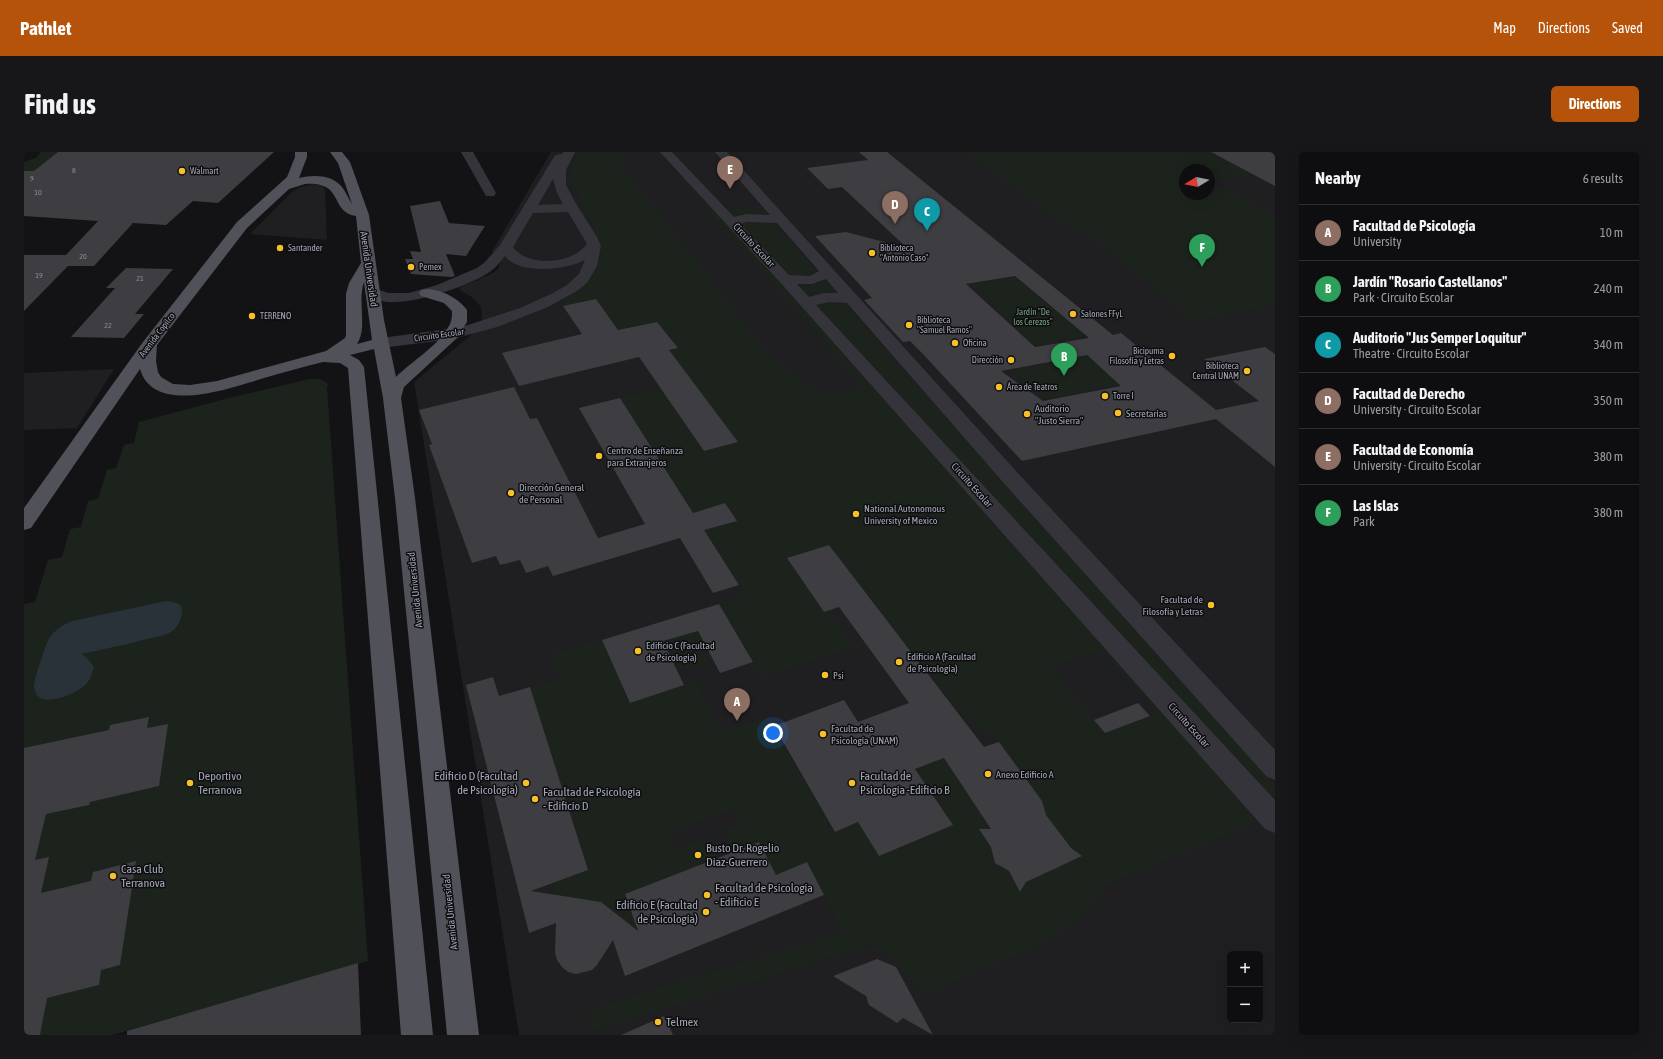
<!DOCTYPE html>
<html lang="en">
<head>
<meta charset="utf-8">
<style>
  body { margin:0; font-family:"Asap Condensed",sans-serif; background:#171719; color:#f1f3f6 }
  .controls { position:absolute; right:12px; bottom:12px; display:grid; overflow:hidden; border-radius:6px; box-shadow:0 4px 16px #0002 }
  .controls button { width:36px; height:36px; display:grid; place-items:center; padding:0; border:0; border-bottom:1px solid #2e2e30; background:#0e0e10; color:#f1f3f6; font:20px sans-serif }
  .compass { position:absolute; left:1155px; top:12px; width:36px; height:36px; border-radius:50%; background:#0e0e10; box-shadow:0 4px 16px #0002; rotate:260deg }
  .you { position:absolute; left:749px; top:581px; width:14px; height:14px; margin:-10px; border:3px solid #fff; border-radius:50%; background:#1a73e8; box-shadow:0 0 0 6px #1a73e833 }
  .badge { display:grid; place-items:center; width:26px; height:26px; border-radius:50%; background:#b45309; color:#fff; font-size:13px; font-weight:700 }
  .pin { position:absolute; translate:-50% -33px; filter:drop-shadow(0 1px 2px #0008) }
  .pin::after { content:''; position:absolute; top:21px; width:14px; height:12px; background:inherit; clip-path:polygon(0 0,100% 0,50% 100%) }
  .list { margin:0; padding:0; list-style:none }
  h2 { display:flex; justify-content:space-between; align-items:center; height:52px; margin:0; padding:0 16px; font-size:17px }
  h2 small { font-size:13px; font-weight:400; color:#9b9c9f }
  .list li { display:grid; grid-template-columns:26px 1fr auto; gap:12px; align-items:center; box-sizing:border-box; height:56px; padding:0 16px; border-top:1px solid #2e2e30 }
  .list b { display:block; font-size:15px; white-space:nowrap }
  .list p { margin:0; font-size:13px; white-space:nowrap; color:#9b9c9f }
  .list em { font-size:13px; font-style:normal; color:#9b9c9f }
  .map { position:relative; flex:none; width:1251px; height:883px; overflow:hidden; border-radius:6px }
  header { display:flex; align-items:center; gap:24px; box-sizing:border-box; height:56px; padding:0 20px; background:#b45309; color:#fff }
  header strong { font-size:19px }
  nav { display:flex; gap:22px; margin-inline-start:auto; font-size:14px }
  .intro { display:flex; align-items:center; justify-content:space-between; box-sizing:border-box; height:96px; padding:0 24px }
  h1 { margin:0; font-size:28px }
  .button { padding:10px 18px; border-radius:6px; background:#b45309; color:#fff; font-size:14px; font-weight:700 }
  main { display:flex; gap:24px; padding:0 24px }
  aside { flex:1; background:#0e0e10; border-radius:6px; box-shadow:0 4px 16px #0002 }
  .map>svg:first-child { display:block }
</style>
</head>
<body>
<header>
<strong>Pathlet</strong>
<nav><a>Map</a><a>Directions</a><a>Saved</a></nav>
</header>
<div class="intro"><h1>Find us</h1><a class="button">Directions</a></div>
<main>
<div class="map">
<svg width="1251" height="883" viewBox="0 0 1251 883">
  <rect width="100%" height="100%" fill="#131315"/>
  <g fill="#1f1f22" fill-rule="evenodd">
    <path d="M527 0H1251V883H495L390 230 447 183 456 172 458 167 457 155 449 146 436 138V135L467 122 474 117 476 111 468 99ZM1161 18H1185V42H1161ZM1206 802H1236V868H1206Z"/>
    <polygon points="290,32 297,33 301,37 303,88 226,82 269,39 276,35"/>
    <polygon points="90,217 53,276 0,278 0,221"/>
  </g>
  <g fill="#1b231c" fill-rule="evenodd">
    <polygon points="17,0 34,0 30,4 42,19 0,19 0,10 12,6"/>
    <path d="M555 0H609L590 4 748 207 798 243 840 235 633 0 738 108 855 242 1248 663 1081 734 1055 767 1021 790 899 843 863 800 845 793 641 857 568 878 564 858 820 780 783 711 735 730 726 712 743 705 736 690 708 700 699 679 716 672 709 657 646 681 653 697 684 685 693 706 601 742 614 778 603 782C600 776 597 768 593 763 578 744 555 747 534 750L529 731 564 718 506 535 535 527 525 503 578 488 606 551 671 529 699 580 743 565 810 680 834 670 855 704 929 673 892 618 922 606V609L953 657 1008 636 975 590 934 560 805 393 763 406 800 459 805 458 831 494 738 525 695 452 722 443 680 378 712 369 701 351 669 361 596 246 637 236 680 299 713 290 651 207 648 197 654 196 633 170 594 178 572 147 539 154 538 143 568 108 575 86 546 27 550 9ZM1077 498 1135 561 1081 581 1026 516Z"/>
    <path d="M942 0H1186L1229 23 1189 30 1251 65V153L1165 169 1161 166 1157 156 1057 77 1034 67ZM1161 18H1185V42H1161Z"/>
    <polygon points="734,52 743,62 724,62 709,66 700,57 720,57"/>
    <polygon points="723,69 749,69 792,118 779,124 762,124 715,72"/>
    <polygon points="991,125 1061,184 1012,193 945,132"/>
    <polygon points="800,129 810,140 793,140 782,145 772,134 786,133"/>
    <polygon points="810,149 820,151 1251,634 1251,648 788,152"/>
    <polygon points="1063,204 1096,232 1018,248 988,218"/>
    <polygon points="286,227 296,227 305,232 303,235 344,809 88,883 0,883 0,452 11,450 24,408 38,405 46,377 57,375 64,349 74,347 83,318 92,316 100,293 110,291 115,270 209,245"/>
    <polygon points="674,479 690,509 654,520 639,489"/>
  </g>
  <path fill="#293139" d="M142 449C149 450 158 450 158 459 158 467 153 476 147 480 140 484 131 485 123 487 101 493 79 497 57 502L62 505 70 515C68 522 66 529 60 534 52 541 26 553 15 545 12 543 10 538 10 534 10 528 22 490 26 485 32 477 40 472 48 469Z"/>
  <g fill="#3d3d42" fill-rule="evenodd">
    <polygon points="34,0 250,0 194,51 169,49 142,73 109,71 70,114 44,114 0,159 0,103 42,103 74,69 0,64 0,19 10,19"/>
    <path d="M835 0H863L1089 183 1097 181 1192 258 1235 249 1180 207 1241 195 1251 202V315L1192 267 998 309 898 201 886 189 879 190 840 148 848 146 791 84 822 80 883 96 818 35 804 37 783 16 844 8ZM991 124 1065 186 1011 195 942 132ZM1063 203 1097 234 1019 249 977 219Z"/>
    <polygon points="1187,0 1251,0 1251,34"/>
    <polygon points="416,49 425,71 461,74 442,104 422,102 431,124 427,125 387,122 381,107 389,107 386,99 397,100 386,54"/>
    <polygon points="102,116 149,117 111,162 120,162 100,186 47,185 91,136 82,136"/>
    <polygon points="572,147 594,178 633,170 654,196 645,198 714,290 680,299 615,205 495,234 478,201 558,182 539,154"/>
    <polygon points="490,235 506,267 513,266 574,386 621,372 555,256 596,246 669,361 701,351 713,369 680,378 715,433 689,441 656,386 529,424 524,414 502,421 496,408 476,413 472,404 448,411 405,293 408,292 395,258"/>
    <polygon points="805,393 960,595 975,590 1018,649 1022,663 1047,696 1058,704 1002,730 996,740 985,719 971,711 967,695 955,677 967,677 920,606 891,617 929,673 855,704 834,670 811,680 750,574 820,548 834,570 885,551 815,455 800,460 763,406"/>
    <polygon points="695,452 729,510 696,521 674,479 639,489 660,533 606,551 578,488"/>
    <polygon points="469,525 475,544 506,535 564,718 507,739 577,750 614,779 601,742 735,690 752,723 783,710 800,743 601,824 589,788 573,813 568,818 552,822 544,820 538,815 533,808 531,800 532,771 505,781 442,533"/>
    <polygon points="1114,551 1126,564 1081,581 1070,568"/>
    <polygon points="125,565 123,576 144,572 135,634 66,650 65,653 22,662 11,708 25,705 17,741 67,729 69,720 112,709 96,813 77,818 75,833 23,846 16,883 0,883 0,596 85,578 86,573"/>
    <polygon points="853,807 872,815 909,883 879,866 873,871 845,853 842,844 809,824"/>
    <polygon points="334,811 337,883 103,883 103,879"/>
    <polygon points="640,864 649,883 597,883"/>
  </g>
  <g fill="none" stroke-linecap="round" stroke-linejoin="round">
    <g fill="#34343a" fill-rule="evenodd">
      <polygon points="437,0 449,0 472,41 470,44 462,44"/>
      <path d="M539 0H551L542 18V33L551 50 573 85 577 94 573 114 563 131 553 139 524 155 473 175 429 187 357 196 351 194 349 191 351 188 357 186 438 175 496 156 529 141 543 133 555 122 561 108C543 118 495 123 481 104 476 110 471 117 464 121 443 135 359 166 341 140L343 137 348 136 365 141H385L413 133 453 116 461 110 476 93 530 5 532 3 538 2ZM529 27 533 41 539 52 514 53ZM544 60 563 92C549 112 504 116 489 95L509 61Z"/>
      <path d="M636 0H648L710 65 722 62 746 63 691 0H703L992 319 1251 598V628L1242 624 978 329 823 151 805 150 792 153 1251 648V681L1241 677 763 138ZM723 70 753 71 795 119 786 124 765 123 716 72ZM802 127 814 141H799L785 145 773 132H788Z"/>
    </g>
    <path fill="#505159" fill-rule="evenodd" d="M271 0H283V5L275 26C289 23 307 22 318 35 322 40 324 46 328 52L314 11 306 0H318L326 10 345 63 360 168 372 225C389 208 416 193 426 172 428 168 428 163 428 159L420 151 397 144 395 141 397 138C412 134 435 146 443 158V170L433 186 380 235 377 246 391 346 455 883H423L371 346 359 246 350 197 326 203 335 208 340 215 409 883H377L324 216 316 211 299 210C279 215 260 220 240 226 210 235 130 265 116 217L7 376 0 378V356L119 190 213 70 263 25 271 5ZM281 32C321 29 305 60 332 64L337 111 325 131 322 142V183L321 186 302 199 193 229 166 233 149 232 137 225 134 220 132 209 133 193 223 76 265 37ZM340 130 348 188 333 192C344 176 333 150 340 130Z"/>
  </g>
  <g fill="#f6c029" stroke="#0e0e10" stroke-width="1.5">
    <circle cx="158" cy="19" r="4"/>
    <circle cx="256" cy="96" r="4"/>
    <circle cx="848" cy="101" r="4"/>
    <circle cx="387" cy="115" r="4"/>
    <circle cx="1049" cy="162" r="4"/>
    <circle cx="228" cy="164" r="4"/>
    <circle cx="885" cy="173" r="4"/>
    <circle cx="931" cy="191" r="4"/>
    <circle cx="1148" cy="204" r="4"/>
    <circle cx="987" cy="208" r="4"/>
    <circle cx="1223" cy="219" r="4"/>
    <circle cx="975" cy="235" r="4"/>
    <circle cx="1081" cy="244" r="4"/>
    <circle cx="1094" cy="261" r="4"/>
    <circle cx="1003" cy="262" r="4"/>
    <circle cx="575" cy="304" r="4"/>
    <circle cx="487" cy="341" r="4"/>
    <circle cx="832" cy="362" r="4"/>
    <circle cx="1187" cy="453" r="4"/>
    <circle cx="614" cy="499" r="4"/>
    <circle cx="875" cy="510" r="4"/>
    <circle cx="801" cy="523" r="4"/>
    <circle cx="799" cy="582" r="4"/>
    <circle cx="964" cy="622" r="4"/>
    <circle cx="166" cy="631" r="4"/>
    <circle cx="502" cy="631" r="4"/>
    <circle cx="828" cy="631" r="4"/>
    <circle cx="511" cy="647" r="4"/>
    <circle cx="674" cy="703" r="4"/>
    <circle cx="89" cy="724" r="4"/>
    <circle cx="683" cy="743" r="4"/>
    <circle cx="682" cy="760" r="4"/>
    <circle cx="634" cy="870" r="4"/>
  </g>
  <g text-anchor="middle" dominant-baseline="central" stroke-width="3" stroke-linejoin="round" paint-order="stroke">
    <g font-size="8" fill="#8a8d99">
      <text x="50" y="18">8</text>
      <text x="8" y="26">9</text>
      <text x="14" y="40">10</text>
      <text x="59" y="104">20</text>
      <text x="15" y="123">19</text>
      <text x="116" y="126">21</text>
      <text x="84" y="173">22</text>
    </g>
    <g font-size="9" fill="#a4a8b6" stroke="#0e0e10" text-anchor="start">
      <text x="166" y="19">Walmart</text>
      <text x="264" y="96">Santander</text>
      <text x="856" y="96">Biblioteca<tspan x="856" dy="10">"Antonio Caso"</tspan></text>
      <text x="395" y="115">Pemex</text>
      <text x="1057" y="162">Salones FFyL</text>
      <text x="236" y="164">TERRENO</text>
      <text x="893" y="168">Biblioteca<tspan x="893" dy="10">"Samuel Ramos"</tspan></text>
      <text x="939" y="191">Oficina</text>
      <text x="1140" y="199" text-anchor="end">Bicipuma<tspan x="1140" dy="10">Filosofía y Letras</tspan></text>
      <text x="979" y="208" text-anchor="end">Dirección</text>
      <text x="1215" y="214" text-anchor="end">Biblioteca<tspan x="1215" dy="10">Central UNAM</tspan></text>
      <text x="983" y="235">Área de Teatros</text>
      <text x="1089" y="244">Torre I</text>
    </g>
    <g font-size="9" fill="#7aa180" stroke="#0e0e10">
      <text x="1009" y="160">Jardín "De<tspan x="1009" dy="10">los Cerezos"</tspan></text>
    </g>
    <g font-size="9" fill="#a4a8b6" stroke="#0e0e10">
      <text transform="translate(133 183) rotate(-53)">Avenida Copilco</text>
      <text transform="translate(415 183) rotate(-8)">Circuito Escolar</text>
    </g>
    <g font-size="10" fill="#a4a8b6" stroke="#0e0e10">
      <text transform="translate(730 93) rotate(47)">Circuito Escolar</text>
      <text transform="translate(345 117) rotate(82)">Avenida Universidad</text>
      <text transform="translate(948 333) rotate(48)">Circuito Escolar</text>
      <text transform="translate(391 438) rotate(-96)">Avenida Universidad</text>
      <text transform="translate(1165 573) rotate(48)">Circuito Escolar</text>
      <text transform="translate(426 760) rotate(-96)">Avenida Universidad</text>
    </g>
    <g font-size="10" fill="#a4a8b6" stroke="#0e0e10" text-anchor="start">
      <text x="1011" y="256">Auditorio<tspan x="1011" dy="12">"Justo Sierra"</tspan></text>
      <text x="1102" y="261">Secretarías</text>
      <text x="583" y="298">Centro de Enseñanza<tspan x="583" dy="12">para Extranjeros</tspan></text>
      <text x="495" y="335">Dirección General<tspan x="495" dy="12">de Personal</tspan></text>
      <text x="840" y="356">National Autonomous<tspan x="840" dy="12">University of Mexico</tspan></text>
      <text x="1179" y="447" text-anchor="end">Facultad de<tspan x="1179" dy="12">Filosofía y Letras</tspan></text>
      <text x="622" y="493">Edificio C (Facultad<tspan x="622" dy="12">de Psicología)</tspan></text>
      <text x="883" y="504">Edificio A (Facultad<tspan x="883" dy="12">de Psicología)</tspan></text>
      <text x="809" y="523">Psi</text>
      <text x="807" y="576">Facultad de<tspan x="807" dy="12">Psicología (UNAM)</tspan></text>
      <text x="972" y="622">Anexo Edificio A</text>
    </g>
    <g font-size="12" fill="#a4a8b6" stroke="#0e0e10" text-anchor="start">
      <text x="174" y="624">Deportivo<tspan x="174" dy="14">Terranova</tspan></text>
      <text x="494" y="624" text-anchor="end">Edificio D (Facultad<tspan x="494" dy="14">de Psicología)</tspan></text>
      <text x="836" y="624">Facultad de<tspan x="836" dy="14">Psicología -Edificio B</tspan></text>
      <text x="519" y="640">Facultad de Psicología<tspan x="519" dy="14">- Edificio D</tspan></text>
      <text x="682" y="696">Busto Dr. Rogelio<tspan x="682" dy="14">Díaz-Guerrero</tspan></text>
      <text x="97" y="717">Casa Club<tspan x="97" dy="14">Terranova</tspan></text>
      <text x="691" y="736">Facultad de Psicología<tspan x="691" dy="14">- Edificio E</tspan></text>
      <text x="674" y="753" text-anchor="end">Edificio E (Facultad<tspan x="674" dy="14">de Psicología)</tspan></text>
      <text x="642" y="870">Telmex</text>
    </g>
  </g>
</svg>
<div class="controls">
<button>+</button>
<button>−</button>
</div>
<svg class="compass" viewBox="-18 -18 36 36"><path d="M0-13l5 13h-10z" fill="#e53935"/><path d="M0 13l5-13h-10z" fill="#9b9c9f"/></svg>
<div class="you"></div>
<div class="pin badge" style="left:713px;top:569px;background:#8d6e63">A</div>
<div class="pin badge" style="left:1040px;top:224px;background:#2e9e5b">B</div>
<div class="pin badge" style="left:903px;top:79px;background:#0f9aa8">C</div>
<div class="pin badge" style="left:871px;top:72px;background:#8d6e63">D</div>
<div class="pin badge" style="left:706px;top:37px;background:#8d6e63">E</div>
<div class="pin badge" style="left:1178px;top:115px;background:#2e9e5b">F</div>
</div>
<aside>
<h2>Nearby<small>6 results</small></h2>
<ul class="list">
<li><span class="badge" style="background:#8d6e63">A</span><div><b>Facultad de Psicología</b><p>University</p></div><em>10 m</em></li>
<li><span class="badge" style="background:#2e9e5b">B</span><div><b>Jardín &quot;Rosario Castellanos&quot;</b><p>Park · Circuito Escolar</p></div><em>240 m</em></li>
<li><span class="badge" style="background:#0f9aa8">C</span><div><b>Auditorio &quot;Jus Semper Loquitur&quot;</b><p>Theatre · Circuito Escolar</p></div><em>340 m</em></li>
<li><span class="badge" style="background:#8d6e63">D</span><div><b>Facultad de Derecho</b><p>University · Circuito Escolar</p></div><em>350 m</em></li>
<li><span class="badge" style="background:#8d6e63">E</span><div><b>Facultad de Economía</b><p>University · Circuito Escolar</p></div><em>380 m</em></li>
<li><span class="badge" style="background:#2e9e5b">F</span><div><b>Las Islas</b><p>Park</p></div><em>380 m</em></li>
</ul>
</aside>
</main>
</body>
</html>
